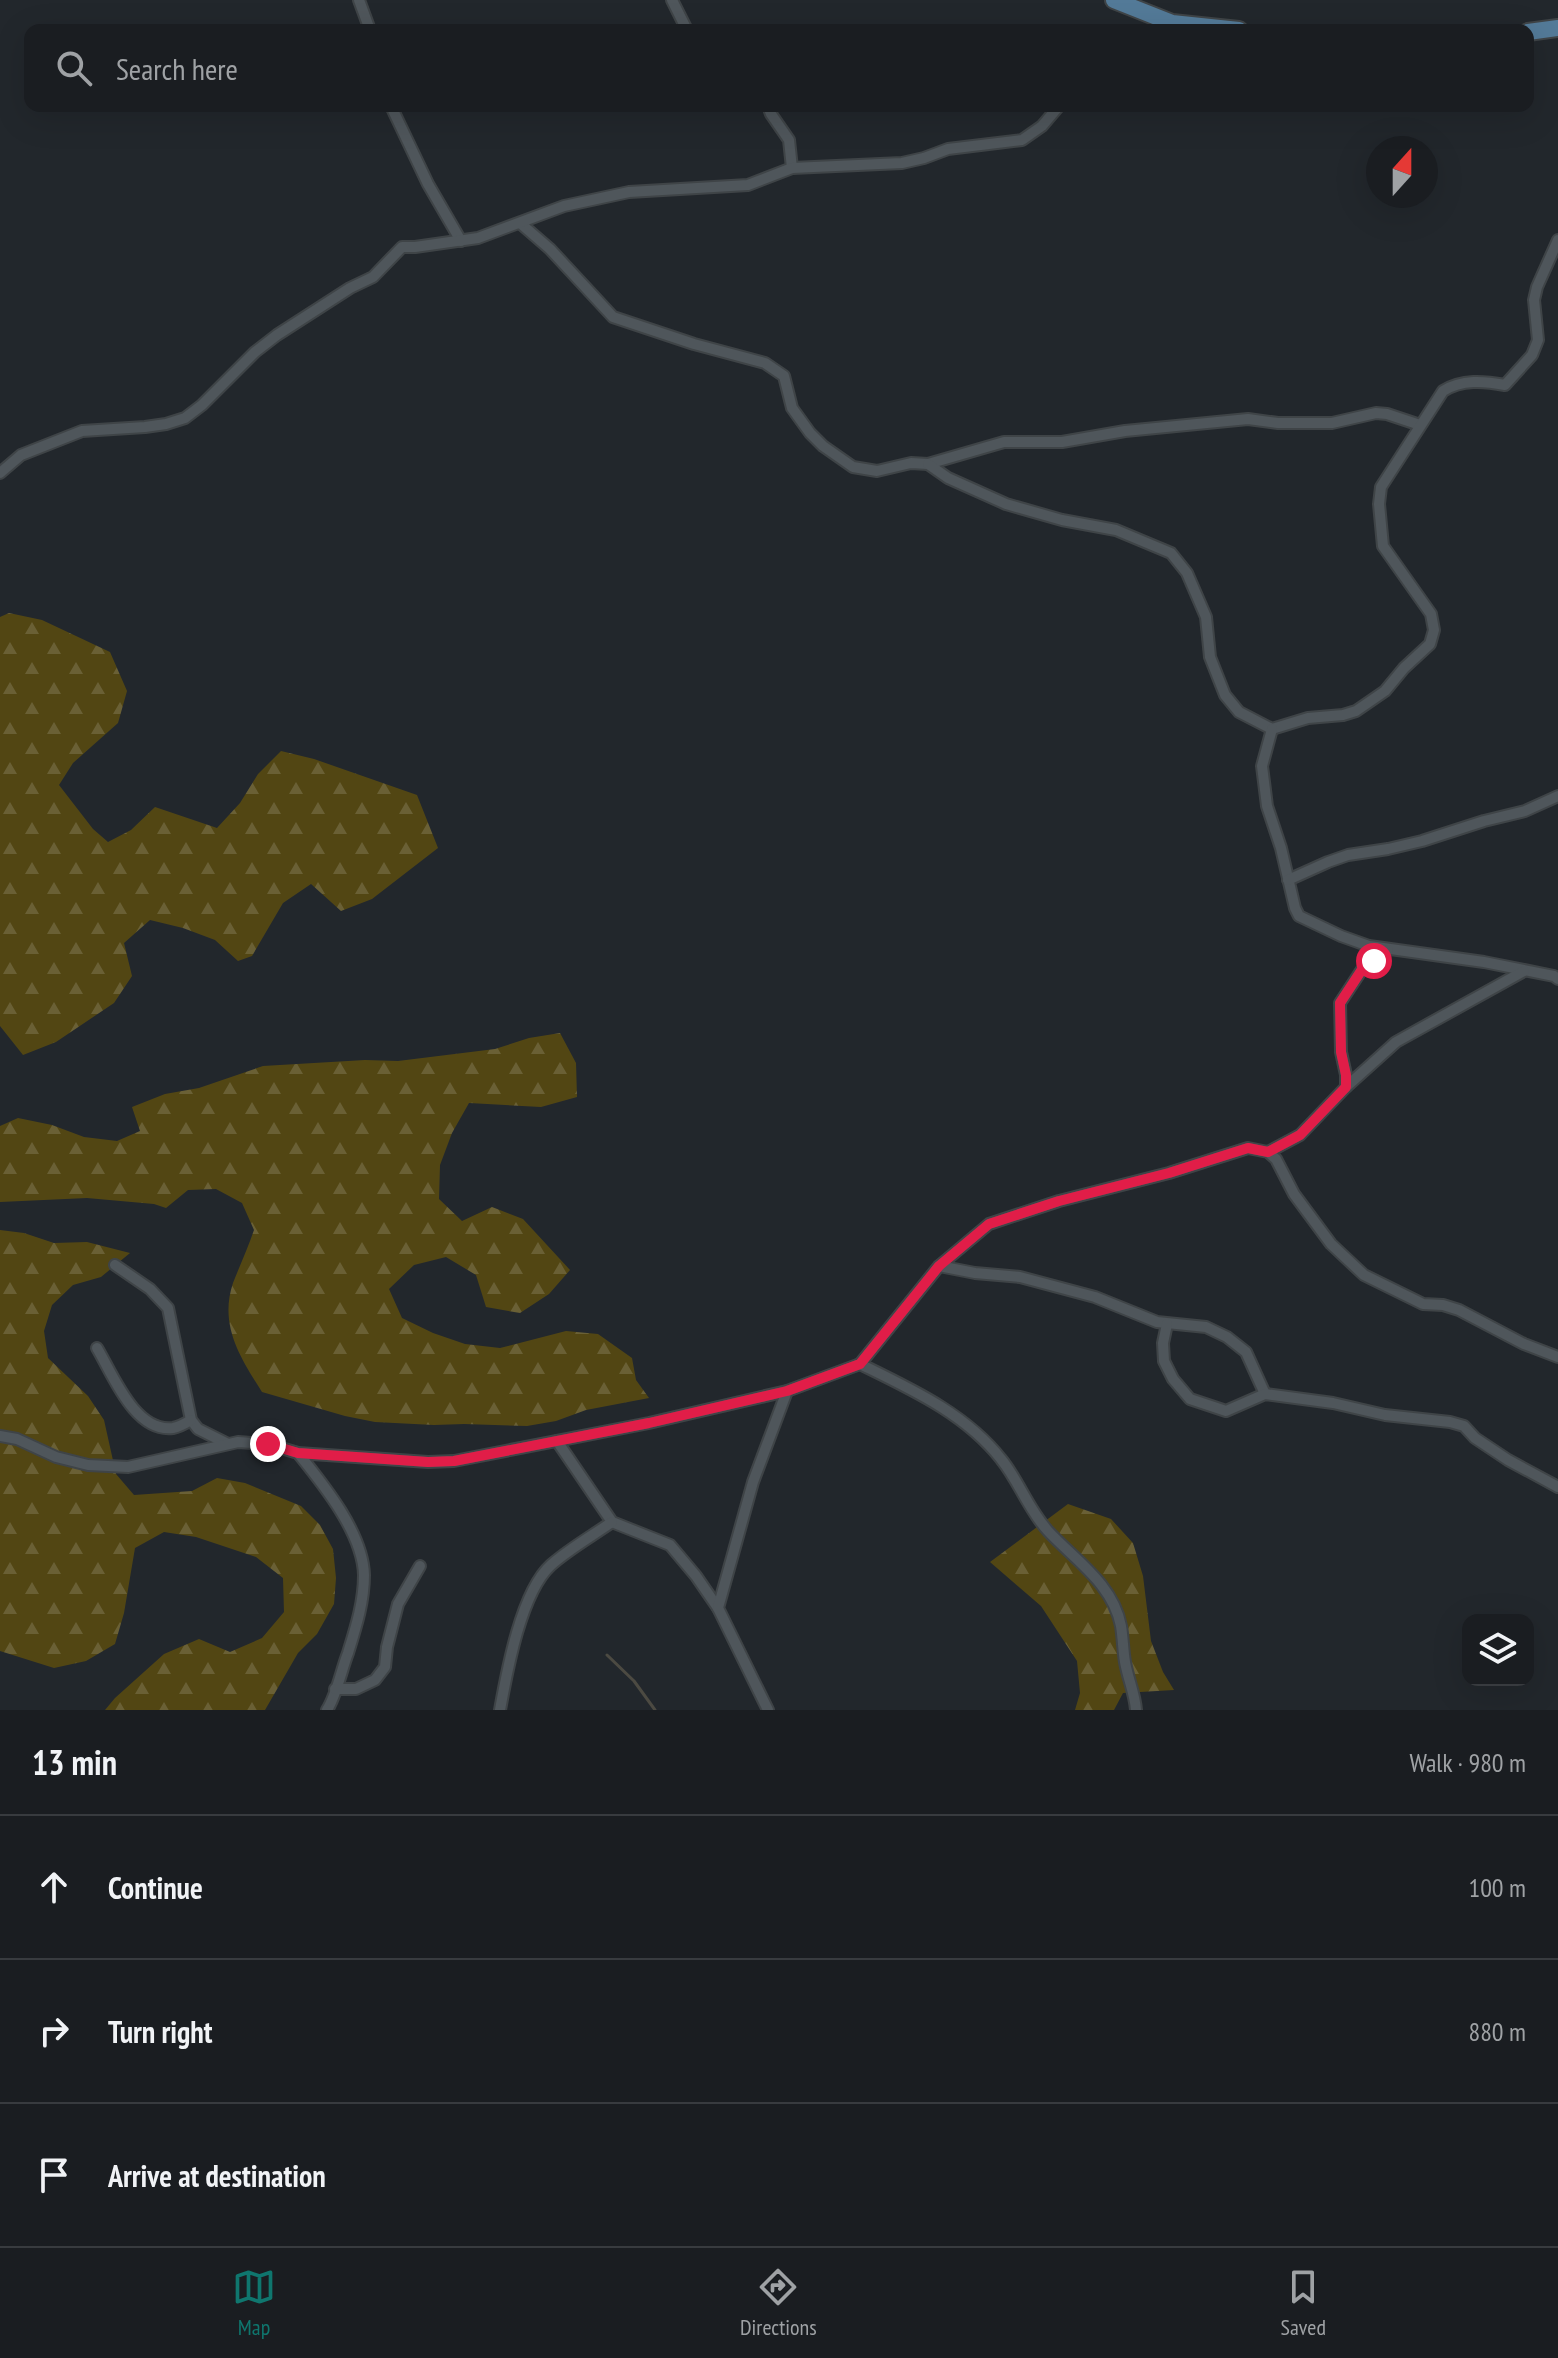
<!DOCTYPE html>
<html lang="en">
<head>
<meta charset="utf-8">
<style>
  body { margin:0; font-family:"PT Sans Narrow",sans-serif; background:#272a2e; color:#f1f3f6 }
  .controls { position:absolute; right:24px; bottom:24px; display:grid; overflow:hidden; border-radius:16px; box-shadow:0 8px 32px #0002 }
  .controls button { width:72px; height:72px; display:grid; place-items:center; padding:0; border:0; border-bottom:2px solid #383b3f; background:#1a1d21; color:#f1f3f6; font:40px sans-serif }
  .compass { position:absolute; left:1366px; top:136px; width:72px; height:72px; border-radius:50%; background:#1a1d21; box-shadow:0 8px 32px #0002; rotate:21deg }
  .stop { position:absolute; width:24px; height:24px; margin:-18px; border:6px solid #e11d48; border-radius:50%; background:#fff }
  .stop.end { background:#e11d48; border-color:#fff; box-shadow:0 2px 8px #0008 }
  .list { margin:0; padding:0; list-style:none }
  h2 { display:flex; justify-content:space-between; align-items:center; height:104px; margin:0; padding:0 32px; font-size:34px }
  h2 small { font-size:26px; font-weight:400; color:#9fa2a5 }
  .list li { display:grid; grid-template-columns:52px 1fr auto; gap:24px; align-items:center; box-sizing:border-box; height:144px; padding:0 32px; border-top:2px solid #383b3f }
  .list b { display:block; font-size:30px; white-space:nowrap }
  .list em { font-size:26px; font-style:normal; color:#9fa2a5 }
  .icon { flex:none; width:44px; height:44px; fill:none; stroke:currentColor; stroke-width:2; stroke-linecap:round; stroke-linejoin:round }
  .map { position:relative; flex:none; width:1558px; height:1710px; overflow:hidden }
  .search { position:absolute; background:#1a1d21; box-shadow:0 8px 32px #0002; left:24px; right:24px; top:24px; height:88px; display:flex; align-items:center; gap:20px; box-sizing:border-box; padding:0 28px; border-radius:16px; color:#9fa2a5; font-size:30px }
  .sheet { height:536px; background:#1a1d21 }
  nav { display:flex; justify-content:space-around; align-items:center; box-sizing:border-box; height:112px; border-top:2px solid #383b3f; background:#1a1d21; font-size:22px; color:#9fa2a5 }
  nav a { display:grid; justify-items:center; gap:4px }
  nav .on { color:#0f766e }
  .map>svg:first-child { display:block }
</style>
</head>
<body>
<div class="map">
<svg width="1558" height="1710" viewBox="0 0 1558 1710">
  <defs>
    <pattern id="forest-firs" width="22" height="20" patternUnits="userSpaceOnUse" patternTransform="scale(2)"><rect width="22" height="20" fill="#524613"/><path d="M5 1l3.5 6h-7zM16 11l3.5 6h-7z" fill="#6a6035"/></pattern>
  </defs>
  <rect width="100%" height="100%" fill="#22272c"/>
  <g fill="url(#forest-firs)">
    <polygon points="9,613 42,620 110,652 127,691 118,723 73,763 59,785 93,829 108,842 131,830 155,807 217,828 240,803 258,774 281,751 314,759 417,795 438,848 372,899 341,911 311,884 283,903 252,956 238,961 215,940 183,928 150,920 124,943 132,976 114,1003 56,1042 23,1055 0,1026 0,617"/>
    <path d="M560 1033 576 1063 577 1097 541 1107 469 1103 452 1133 440 1165 439 1199 462 1221 492 1207 523 1219 570 1270 549 1294 520 1313 486 1307 476 1275 446 1257 414 1265 389 1289 402 1318 433 1333 465 1344 500 1348 566 1331 598 1334 632 1358 636 1380 649 1398 586 1410 556 1421 527 1426 464 1424 434 1425 375 1422 345 1416 262 1392C240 1357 219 1325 233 1283 240 1265 248 1248 254 1230L242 1203 216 1189 188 1190 166 1208 154 1204 87 1198 0 1202V1126L18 1118 52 1125 84 1137 117 1141 140 1131 132 1107 165 1094 199 1088 263 1066 365 1060 398 1061 495 1049 529 1038Z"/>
    <polygon points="0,1230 24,1233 54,1243 87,1242 130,1253 101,1277 73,1285 52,1305 44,1331 48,1358 88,1396 104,1420 116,1474 134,1495 192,1491 217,1478 245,1483 301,1506 320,1525 333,1549 336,1578 334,1604 317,1634 298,1653 265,1710 105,1710 115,1698 164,1654 199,1639 230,1652 262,1638 284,1612 283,1578 256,1557 196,1537 164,1532 135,1548 124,1613 115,1644 86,1661 54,1668 0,1651"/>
    <polygon points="1068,1504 1111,1519 1133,1543 1143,1576 1151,1641 1163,1672 1174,1690 1123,1693 1114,1710 1075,1710 1080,1693 1077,1661 1041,1606 990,1562"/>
  </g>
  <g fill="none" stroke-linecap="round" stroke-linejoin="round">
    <polyline stroke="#4c4a42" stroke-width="3" points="607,1655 634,1681 655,1710"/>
    <g stroke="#3f4447" stroke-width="14">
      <g id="minor">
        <polyline points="359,0 370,30"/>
        <polyline points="672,0 687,30"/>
        <polyline points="391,106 428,184 461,241"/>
        <polyline points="768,106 771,114 789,140 792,168"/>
        <polyline points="520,223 550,249 613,317 694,344 765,363 784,376 792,408 810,433 823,446 853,467 877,471 911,463 928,464 1004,442 1062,442 1125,431 1248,419 1278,423 1332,423 1376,413 1387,414 1420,425"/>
        <path d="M928 464 948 478 1006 504 1062 520 1116 530 1171 553 1187 573 1206 617 1210 657 1225 695 1239 712 1272 729 1308 718 1343 715 1356 711 1385 691 1404 668 1430 644 1434 630 1431 614 1383 546 1379 504 1381 487 1443 391C1462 379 1484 381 1505 385L1532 355 1538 340 1534 300 1537 287 1558 240"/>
        <polyline points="0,473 21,455 82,431 145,427 166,424 185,418 202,405 255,352 277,335 350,288 373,277 402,247 415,247 478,238 564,206 629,192 748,185 792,168 902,163 924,158 948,149 1022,140 1042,126 1059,106"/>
        <polyline points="1272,729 1262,766 1267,806 1281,848 1295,908 1299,916 1341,936 1369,946 1484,962 1554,976 1558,979"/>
        <polyline points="1288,880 1328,862 1348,855 1388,849 1422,841 1484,821 1525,811 1558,796"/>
        <polyline points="1346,1087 1396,1042 1524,971"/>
        <polyline points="1268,1152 1300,1135 1346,1087 1346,1075 1341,1052 1340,1003 1361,971 1388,950"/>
        <polyline points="115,1265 150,1289 168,1308 191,1420 198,1429 228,1444"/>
        <polyline points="939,1266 975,1273 1020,1277 1095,1297 1157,1322 1206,1327 1227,1337 1246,1352 1265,1394"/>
        <polyline points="1167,1324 1163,1343 1164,1361 1173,1379 1190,1399 1226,1411 1265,1394 1333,1403 1385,1415 1450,1422 1464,1426 1475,1438 1508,1460 1558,1487"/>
        <path d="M97 1348C113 1375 135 1433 173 1428 179 1427 186 1423 191 1420"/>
        <path d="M860 1364C911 1389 966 1414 1001 1459 1019 1481 1028 1509 1048 1531 1075 1560 1113 1584 1121 1626 1123 1638 1123 1650 1125 1662 1128 1679 1135 1694 1136 1710"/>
        <polyline points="0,1436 17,1439 56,1457 88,1465 128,1467 238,1442 268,1444 298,1453 428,1462 454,1461 649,1423 787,1391 860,1364 939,1266 989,1224 1059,1201 1169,1173 1248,1148 1268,1152 1276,1159 1294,1194 1331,1244 1364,1275 1423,1304 1443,1305 1459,1310 1524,1344 1558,1357"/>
        <polyline points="557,1441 612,1522 670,1545 696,1576 718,1608"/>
        <path d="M298 1453C323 1484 363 1533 364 1575 364 1602 356 1627 348 1653 341 1671 337 1694 327 1710"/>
        <polyline points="335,1689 356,1689 375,1680 385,1667 387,1647 398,1604 420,1566"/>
        <path d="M500 1710C507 1671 521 1592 551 1565 569 1549 592 1536 612 1522"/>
        <polyline points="768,1710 718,1608 753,1482 787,1391"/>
      </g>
    </g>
    <g stroke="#3f4447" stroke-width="20">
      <g id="primary">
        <polyline points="1114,0 1172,23 1239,30"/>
        <polyline points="1528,32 1558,28"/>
      </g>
    </g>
    <use href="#minor" stroke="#4f565b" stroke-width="10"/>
    <use href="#primary" stroke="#537a98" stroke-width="16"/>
  </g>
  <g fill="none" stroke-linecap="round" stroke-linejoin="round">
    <polyline stroke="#e11d48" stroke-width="10" points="268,1444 298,1453 428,1462 454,1461 649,1423 787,1391 860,1364 939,1266 989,1224 1059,1201 1169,1173 1248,1148 1268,1152 1300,1135 1346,1087 1346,1075 1341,1052 1340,1003 1361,971 1374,961"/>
  </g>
</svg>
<div class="controls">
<button><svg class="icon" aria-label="layers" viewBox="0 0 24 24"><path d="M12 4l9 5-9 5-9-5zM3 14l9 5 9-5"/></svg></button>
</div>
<svg class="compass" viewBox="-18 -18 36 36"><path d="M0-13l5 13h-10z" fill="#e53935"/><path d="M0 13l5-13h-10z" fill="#9fa2a5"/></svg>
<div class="stop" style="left:1374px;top:961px"></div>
<div class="stop end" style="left:268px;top:1444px"></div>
<div class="search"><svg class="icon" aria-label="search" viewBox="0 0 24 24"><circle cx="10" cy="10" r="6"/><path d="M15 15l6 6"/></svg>Search here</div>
</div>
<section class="sheet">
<h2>13 min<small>Walk · 980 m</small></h2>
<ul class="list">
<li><svg class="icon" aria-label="ahead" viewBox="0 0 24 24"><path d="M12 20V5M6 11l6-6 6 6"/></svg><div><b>Continue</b></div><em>100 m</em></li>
<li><svg class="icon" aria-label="right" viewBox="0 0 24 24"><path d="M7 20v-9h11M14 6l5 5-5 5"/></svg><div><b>Turn right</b></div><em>880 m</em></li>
<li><svg class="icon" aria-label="arrive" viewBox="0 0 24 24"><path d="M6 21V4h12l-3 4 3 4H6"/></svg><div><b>Arrive at destination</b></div></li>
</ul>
</section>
<nav>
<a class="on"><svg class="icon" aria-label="map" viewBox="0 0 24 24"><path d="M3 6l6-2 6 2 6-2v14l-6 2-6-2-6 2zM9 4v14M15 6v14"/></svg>Map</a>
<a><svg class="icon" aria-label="directions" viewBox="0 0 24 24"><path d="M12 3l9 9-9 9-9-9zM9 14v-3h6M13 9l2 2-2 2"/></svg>Directions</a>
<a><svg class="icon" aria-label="saved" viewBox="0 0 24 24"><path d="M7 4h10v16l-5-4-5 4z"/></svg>Saved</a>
</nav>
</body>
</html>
